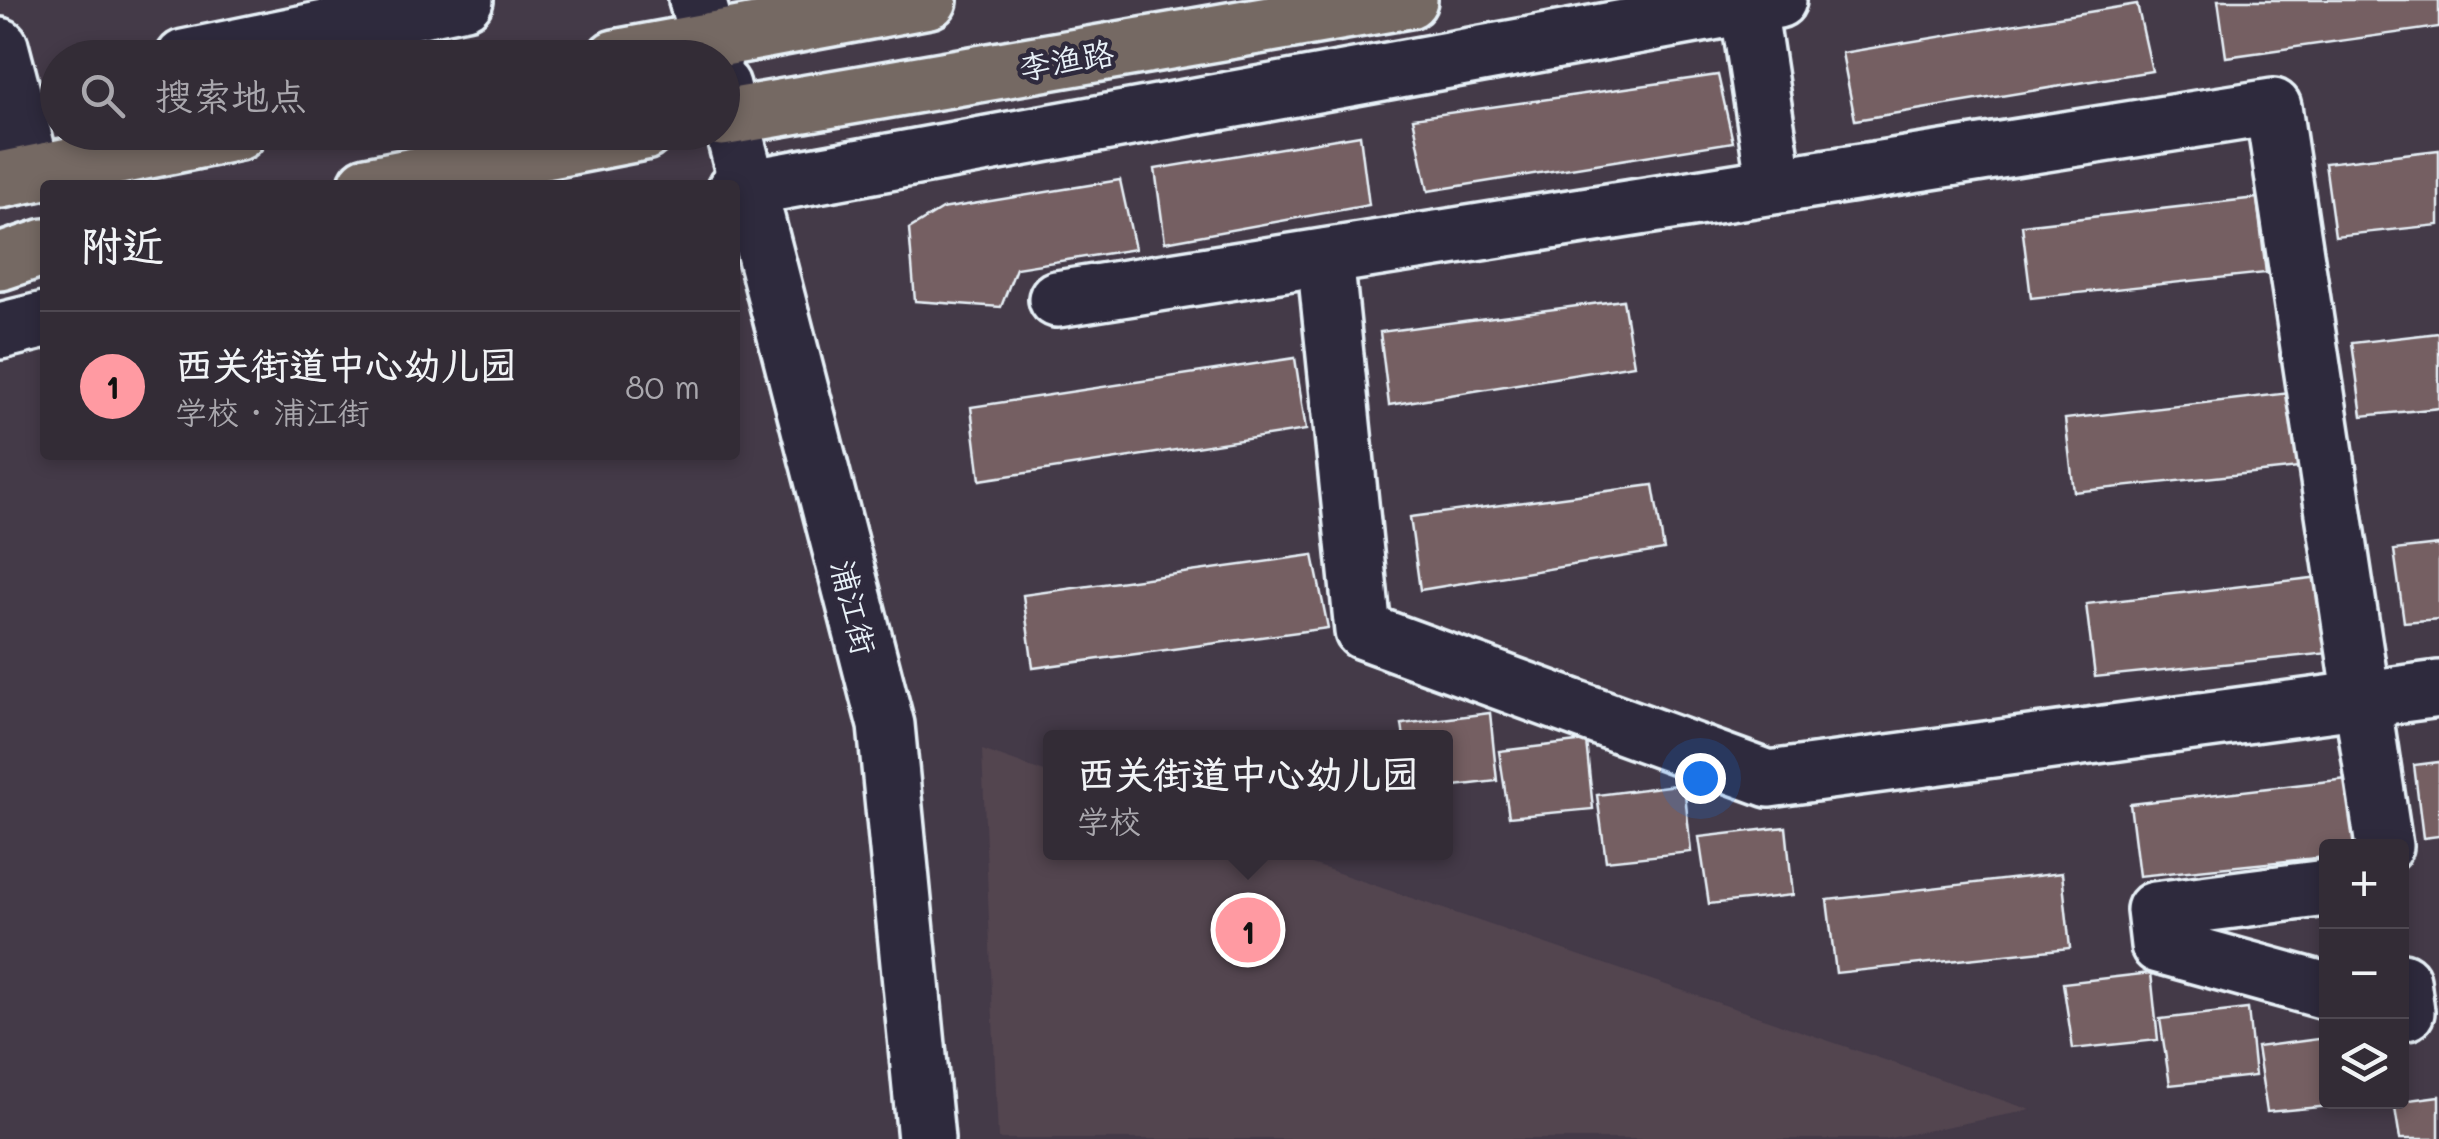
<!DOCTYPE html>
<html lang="zh">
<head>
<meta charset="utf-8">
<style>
  body { margin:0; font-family:Mali,"LXGW WenKai TC",sans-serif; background:#3e3842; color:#f1f3f6 }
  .controls { position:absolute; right:30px; bottom:30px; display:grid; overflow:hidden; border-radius:10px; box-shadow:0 5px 15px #0003 }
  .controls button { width:90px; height:90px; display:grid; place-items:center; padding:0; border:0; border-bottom:2px solid #4e4851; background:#332c36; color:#f1f3f6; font:50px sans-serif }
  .you { position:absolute; left:1700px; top:778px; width:35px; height:35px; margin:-25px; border:8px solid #fff; border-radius:50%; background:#1a73e8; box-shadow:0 0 0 15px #1a73e833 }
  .badge { display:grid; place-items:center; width:65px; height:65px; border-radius:50%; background:#ff9aa2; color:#111; font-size:32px; font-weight:700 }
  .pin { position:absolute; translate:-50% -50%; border:5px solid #fff; box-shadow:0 2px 10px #0006 }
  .popup { position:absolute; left:1043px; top:730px; width:410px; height:130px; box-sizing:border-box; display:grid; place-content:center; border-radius:10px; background:#332c36; filter:drop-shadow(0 2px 8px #0005); font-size:32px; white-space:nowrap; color:#a9a7ad }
  .popup b { font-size:38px; color:#f1f3f6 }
  .popup::after { content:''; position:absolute; left:50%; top:100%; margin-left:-20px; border:20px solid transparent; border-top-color:#332c36 }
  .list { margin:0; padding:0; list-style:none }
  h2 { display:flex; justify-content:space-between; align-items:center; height:130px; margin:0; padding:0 40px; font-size:42px }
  h2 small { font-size:32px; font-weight:400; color:#a9a7ad }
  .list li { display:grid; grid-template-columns:65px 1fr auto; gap:30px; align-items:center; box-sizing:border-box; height:150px; padding:0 40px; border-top:2px solid #4e4851 }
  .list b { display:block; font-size:38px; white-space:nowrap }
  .list p { margin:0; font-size:32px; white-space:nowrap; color:#a9a7ad }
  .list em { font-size:32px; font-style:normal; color:#a9a7ad }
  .icon { flex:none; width:55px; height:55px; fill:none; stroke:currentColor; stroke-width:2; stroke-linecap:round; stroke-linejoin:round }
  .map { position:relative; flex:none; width:2439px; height:1139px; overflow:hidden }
  .search { position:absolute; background:#332c36; box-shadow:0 5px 15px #0003; left:40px; top:40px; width:700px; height:110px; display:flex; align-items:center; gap:25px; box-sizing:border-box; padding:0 35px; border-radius:55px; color:#a9a7ad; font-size:38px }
  .panel { position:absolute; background:#332c36; box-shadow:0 5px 15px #0003; left:40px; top:180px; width:700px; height:280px; border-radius:10px }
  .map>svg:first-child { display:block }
</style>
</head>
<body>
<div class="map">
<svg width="2439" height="1139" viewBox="0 0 2439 1139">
  <rect width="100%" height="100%" fill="#443a48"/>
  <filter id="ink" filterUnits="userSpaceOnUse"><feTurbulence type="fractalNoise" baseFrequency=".01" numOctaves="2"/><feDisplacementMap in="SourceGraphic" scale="20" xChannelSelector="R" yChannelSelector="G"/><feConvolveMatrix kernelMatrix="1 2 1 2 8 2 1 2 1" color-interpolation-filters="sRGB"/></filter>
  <g filter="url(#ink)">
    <polygon fill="#534550" points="982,750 1050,774 1050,852 1280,853 2031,1110 1884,1139 998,1139"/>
    <g fill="#755f62" stroke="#e8f1f8" stroke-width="2.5">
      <polygon points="2218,0 2439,0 2439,27 2226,57"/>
      <polygon points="2137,4 2152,71 1855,120 1842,53"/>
      <polygon points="1718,75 1733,142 1428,191 1413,118"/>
      <polygon points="1360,135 1369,205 1165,242 1155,169"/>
      <polygon points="2439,150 2439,225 2335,236 2325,163"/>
      <polygon points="1120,180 1135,249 1016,268 1001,307 915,301 909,229 942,209"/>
      <polygon points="2257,198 2266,273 2031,298 2022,225"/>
      <polygon points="1623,300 1634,365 1389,405 1380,332"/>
      <polygon points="2439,333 2439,408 2362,416 2352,343"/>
      <polygon points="1295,358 1306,430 980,480 971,407"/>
      <polygon points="2300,392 2309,467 2074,492 2065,419"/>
      <polygon points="1653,485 1664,550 1420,590 1410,517"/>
      <polygon points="2439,545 2439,619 2404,622 2394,550"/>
      <polygon points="1313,555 1328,628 1033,668 1023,595"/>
      <polygon points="2321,577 2330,653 2095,677 2086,604"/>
      <polygon points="1490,713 1497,781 1446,787 1446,738 1404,738 1402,724"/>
      <polygon points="1586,741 1593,809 1509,817 1499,751"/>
      <polygon points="2439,762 2439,836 2423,838 2414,765"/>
      <polygon points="2365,777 2373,846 2326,846 2326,857 2139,876 2130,804"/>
      <polygon points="1684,784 1691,852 1606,861 1597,795"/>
      <polygon points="1786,827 1793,895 1709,904 1699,837"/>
      <polygon points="2062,873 2070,948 1836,973 1827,900"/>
      <polygon points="2151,973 2158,1040 2073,1049 2063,983"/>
      <polygon points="2248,1009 2255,1076 2170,1085 2160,1019"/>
      <polygon points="2326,1038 2326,1102 2351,1104 2267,1112 2257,1047"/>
      <polygon points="2439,1096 2439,1139 2400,1139 2394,1102"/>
    </g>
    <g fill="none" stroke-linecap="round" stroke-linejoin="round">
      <g stroke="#e8f1f8" stroke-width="62">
        <g id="minor">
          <polyline points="697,0 714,58"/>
          <polyline points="1748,6 1775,185"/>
          <polyline points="0,46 33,173"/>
          <polyline points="184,58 465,0"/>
          <polyline points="722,86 886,725 926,1139"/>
          <polyline points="735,190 1778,0"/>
          <polyline points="1325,257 1363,631 1769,779 2439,689"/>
          <polyline points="1057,299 2273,107 2384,846"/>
          <polyline points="0,331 45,320"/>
          <polyline points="2326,888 2155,910 2159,945 2326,991"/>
          <polyline points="2402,981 2406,1012 2402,1011"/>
        </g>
      </g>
      <g stroke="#e8f1f8" stroke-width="62">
        <g id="major">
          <polyline points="615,58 929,0"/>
          <polyline points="722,118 1409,0"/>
          <polyline points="0,180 238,132"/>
          <polyline points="367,185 644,132"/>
          <polyline points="0,262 45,247"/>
        </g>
      </g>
      <use href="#minor" stroke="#2f2a3d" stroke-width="55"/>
      <use href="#major" stroke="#756964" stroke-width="55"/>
    </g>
  </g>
  <g text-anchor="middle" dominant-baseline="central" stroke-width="9" stroke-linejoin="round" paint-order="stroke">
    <g font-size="32" fill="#e8f1f8" stroke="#2f2a3d">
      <text transform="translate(1066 59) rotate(-10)">李渔路</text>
      <text transform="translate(855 607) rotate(76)">浦江街</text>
    </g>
  </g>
</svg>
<div class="controls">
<button>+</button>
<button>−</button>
<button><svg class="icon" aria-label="layers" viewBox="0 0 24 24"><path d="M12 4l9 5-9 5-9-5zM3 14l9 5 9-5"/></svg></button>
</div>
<div class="you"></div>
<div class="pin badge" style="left:1248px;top:930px">1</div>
<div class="popup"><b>西关街道中心幼儿园</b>学校</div>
<div class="search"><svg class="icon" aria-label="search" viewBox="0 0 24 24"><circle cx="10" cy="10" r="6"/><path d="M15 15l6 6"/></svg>搜索地点</div>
<section class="panel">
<h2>附近<small></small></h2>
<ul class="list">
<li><span class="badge">1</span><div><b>西关街道中心幼儿园</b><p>学校 · 浦江街</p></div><em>80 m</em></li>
</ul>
</section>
</div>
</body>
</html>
